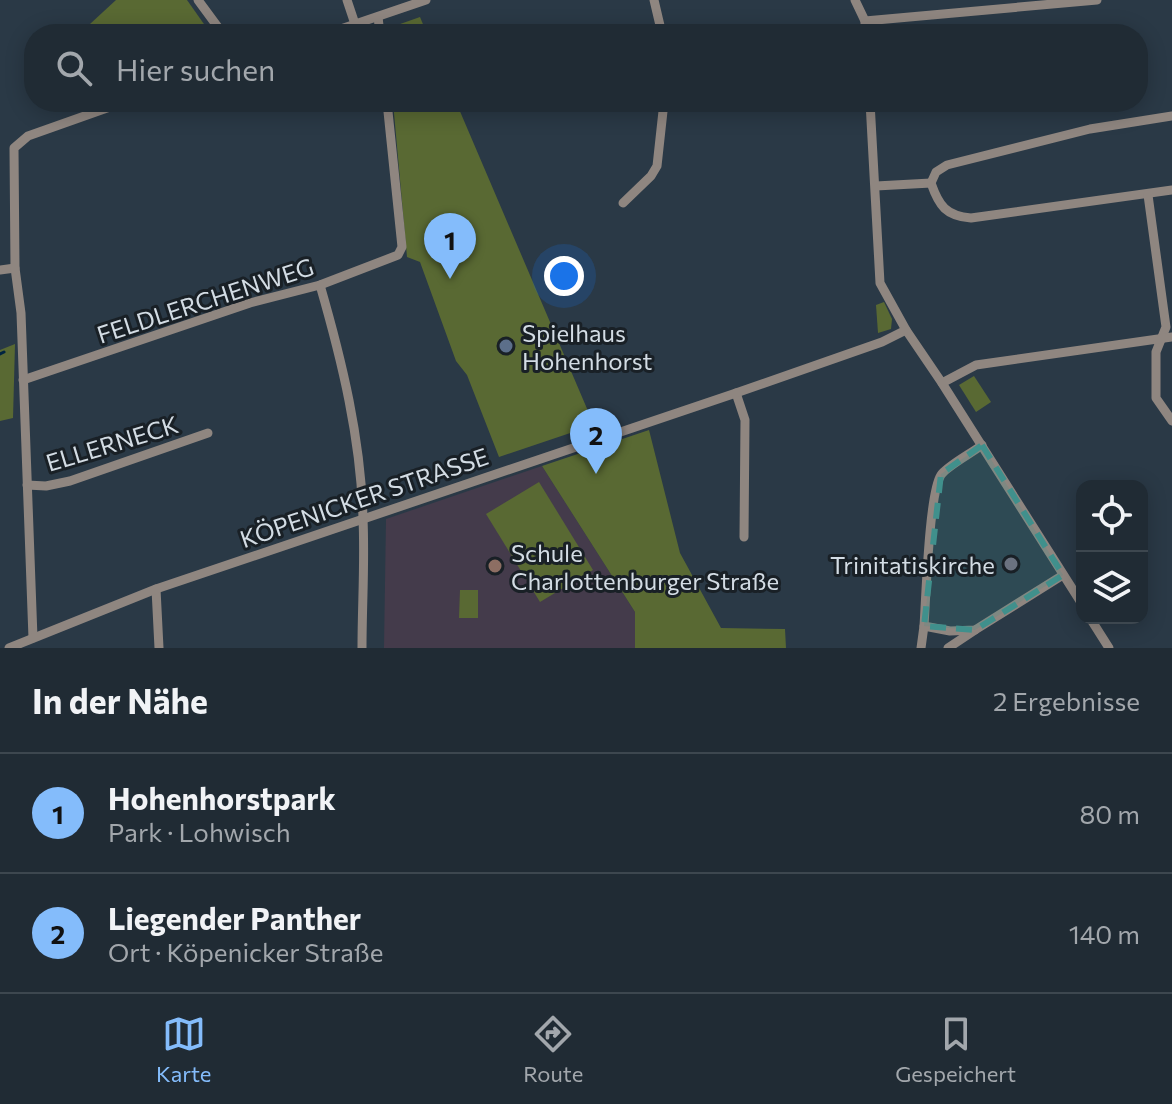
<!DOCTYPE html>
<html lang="de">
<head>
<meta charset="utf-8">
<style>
  body { margin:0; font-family:Commissioner,sans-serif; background:#28333c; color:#f1f3f6 }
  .controls { position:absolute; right:24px; bottom:24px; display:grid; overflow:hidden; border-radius:16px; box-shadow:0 4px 20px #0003 }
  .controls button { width:72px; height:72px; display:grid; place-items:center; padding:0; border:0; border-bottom:2px solid #3d474f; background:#202b34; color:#f1f3f6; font:40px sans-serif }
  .you { position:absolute; left:564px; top:276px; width:28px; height:28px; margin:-20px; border:6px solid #fff; border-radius:50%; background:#1a73e8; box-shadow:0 0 0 12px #1a73e833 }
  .badge { display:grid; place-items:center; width:52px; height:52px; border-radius:50%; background:#84bcfb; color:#111; font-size:26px; font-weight:700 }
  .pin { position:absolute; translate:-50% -66px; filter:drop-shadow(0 2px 4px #0008) }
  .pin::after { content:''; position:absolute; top:42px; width:28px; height:24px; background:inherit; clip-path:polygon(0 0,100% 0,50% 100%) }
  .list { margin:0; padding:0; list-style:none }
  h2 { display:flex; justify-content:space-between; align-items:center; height:104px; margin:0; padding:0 32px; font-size:34px }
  h2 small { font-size:26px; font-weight:400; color:#a2a7ac }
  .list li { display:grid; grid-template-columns:52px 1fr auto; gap:24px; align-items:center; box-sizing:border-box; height:120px; padding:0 32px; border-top:2px solid #3d474f }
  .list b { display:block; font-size:30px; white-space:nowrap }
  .list p { margin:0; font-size:26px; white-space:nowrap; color:#a2a7ac }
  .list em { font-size:26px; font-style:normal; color:#a2a7ac }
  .icon { flex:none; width:44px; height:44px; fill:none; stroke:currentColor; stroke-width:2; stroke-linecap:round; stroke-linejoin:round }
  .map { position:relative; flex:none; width:1172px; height:648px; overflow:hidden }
  .search { position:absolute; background:#202b34; box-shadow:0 4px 20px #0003; left:24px; right:24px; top:24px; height:88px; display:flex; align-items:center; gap:20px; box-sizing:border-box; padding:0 28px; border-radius:32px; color:#a2a7ac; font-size:30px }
  .sheet { height:344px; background:#202b34 }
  nav { display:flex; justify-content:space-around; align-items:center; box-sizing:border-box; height:112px; border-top:2px solid #3d474f; background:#202b34; font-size:22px; color:#a2a7ac }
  nav a { display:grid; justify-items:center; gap:4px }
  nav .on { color:#84bcfb }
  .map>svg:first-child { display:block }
</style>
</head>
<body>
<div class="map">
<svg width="1172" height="648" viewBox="0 0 1172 648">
  <rect width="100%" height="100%" fill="#2a3946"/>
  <polygon fill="#443b4b" points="542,466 635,612 635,648 384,648 386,519"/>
  <g fill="#596933">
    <polygon points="116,0 187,0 211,34 97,34 90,24"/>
    <polygon points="420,17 427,34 386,34 386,29"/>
    <polygon points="393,102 456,102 594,425 499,457 467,375 456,361 420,262 407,257"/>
    <polygon points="884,302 892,319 891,329 878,333 876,305"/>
    <polygon points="15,344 13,418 0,421 0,350"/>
    <polygon points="974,376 991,402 976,412 959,385"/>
    <polygon points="649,430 680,553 721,628 785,629 786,648 635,648 635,612 542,466"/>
    <polygon points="539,482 593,570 540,602 486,514"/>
    <polygon points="460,590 478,590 478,618 459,618"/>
  </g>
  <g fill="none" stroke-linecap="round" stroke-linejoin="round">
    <polyline stroke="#002340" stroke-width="3" points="0,354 4,352"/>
    <g stroke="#8f8680" stroke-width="9">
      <polyline points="198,0 223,34"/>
      <polyline points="347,0 355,24"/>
      <polyline points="654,0 662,34"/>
      <polyline points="855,0 865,21 865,34"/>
      <polyline points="378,17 380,34"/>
      <polyline points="865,21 1097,0"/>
      <polyline points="326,34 426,0"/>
      <polyline points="870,102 880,283 906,330 942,383 1082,604"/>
      <path d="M1172 116 1090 129 947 165 936 172 931 183C939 206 946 216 971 218L1172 190"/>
      <polyline points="876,186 931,183"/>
      <polyline points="1148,195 1166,327 1156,352 1156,398 1172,421"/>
      <polyline points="623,203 651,176 657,166 664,102"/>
      <polyline points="0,270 15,268"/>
      <path d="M320 285C342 361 361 439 363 519 365 562 362 605 362 648"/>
      <polyline points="23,380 250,303 320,285 398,255 402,247 387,102"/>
      <polyline points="942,383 976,365 1172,337"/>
      <polyline points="736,393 745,420 744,537"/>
      <path d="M982 445C972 453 947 466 941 475 929 493 926 598 924 626L950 631 975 630 1063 575"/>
      <polyline points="27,485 46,486 70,481 208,433"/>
      <polyline points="156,589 159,648"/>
      <polyline points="1090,618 1109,648"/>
      <polyline points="33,638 21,313 15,268 14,148 28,136 124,102"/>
      <polyline points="9,648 156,589 736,393 882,342 906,330"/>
      <polyline points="921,648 924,626"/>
      <polyline points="948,648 975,630"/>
    </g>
  </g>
  <path fill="#40908c" fill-opacity="0.2" stroke="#40908c" stroke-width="6" stroke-dasharray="16 10" stroke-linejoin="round" d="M982 445 1063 575 975 630 924 626 941 474Z"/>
  <circle fill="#5c6f8a" stroke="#192026" stroke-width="3" cx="506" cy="346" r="8"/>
  <circle fill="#6b7280" stroke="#192026" stroke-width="3" cx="1011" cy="564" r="8"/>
  <circle fill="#8d6e63" stroke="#192026" stroke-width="3" cx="495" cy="566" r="8"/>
  <g text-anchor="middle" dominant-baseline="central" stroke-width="6" stroke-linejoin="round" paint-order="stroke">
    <g font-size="24" fill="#d3dce4" stroke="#192026">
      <text transform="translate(205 300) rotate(-18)">FELDLERCHENWEG</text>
      <text transform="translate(112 443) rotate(-17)">ELLERNECK</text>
      <text transform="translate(364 497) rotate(-19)">KÖPENICKER STRASSE</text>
    </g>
    <g font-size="24" fill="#d3dce4" stroke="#192026" text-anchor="start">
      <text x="522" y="332">Spielhaus<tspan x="522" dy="28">Hohenhorst</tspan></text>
      <text x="511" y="552">Schule<tspan x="511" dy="28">Charlottenburger Straße</tspan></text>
      <text x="995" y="564" text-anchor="end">Trinitatiskirche</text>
    </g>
  </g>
</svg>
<div class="controls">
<button><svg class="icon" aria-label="locate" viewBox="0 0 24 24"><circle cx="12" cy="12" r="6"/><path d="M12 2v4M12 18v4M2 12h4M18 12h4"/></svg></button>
<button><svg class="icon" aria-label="layers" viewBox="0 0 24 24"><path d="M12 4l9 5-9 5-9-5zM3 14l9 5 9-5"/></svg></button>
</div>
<div class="you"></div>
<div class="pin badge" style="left:450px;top:279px">1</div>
<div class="pin badge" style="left:596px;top:474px">2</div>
<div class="search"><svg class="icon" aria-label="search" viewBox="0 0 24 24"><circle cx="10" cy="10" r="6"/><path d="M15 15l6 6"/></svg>Hier suchen</div>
</div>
<section class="sheet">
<h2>In der Nähe<small>2 Ergebnisse</small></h2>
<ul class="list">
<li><span class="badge">1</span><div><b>Hohenhorstpark</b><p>Park · Lohwisch</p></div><em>80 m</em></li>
<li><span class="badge">2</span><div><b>Liegender Panther</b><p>Ort · Köpenicker Straße</p></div><em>140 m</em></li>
</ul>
</section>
<nav>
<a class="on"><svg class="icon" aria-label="map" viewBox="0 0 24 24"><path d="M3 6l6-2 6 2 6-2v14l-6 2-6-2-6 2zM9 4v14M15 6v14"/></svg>Karte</a>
<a><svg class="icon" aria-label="directions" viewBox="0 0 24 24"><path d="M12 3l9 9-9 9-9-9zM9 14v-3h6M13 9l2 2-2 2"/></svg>Route</a>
<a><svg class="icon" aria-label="saved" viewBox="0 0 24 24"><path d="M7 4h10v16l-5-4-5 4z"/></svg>Gespeichert</a>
</nav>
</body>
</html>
